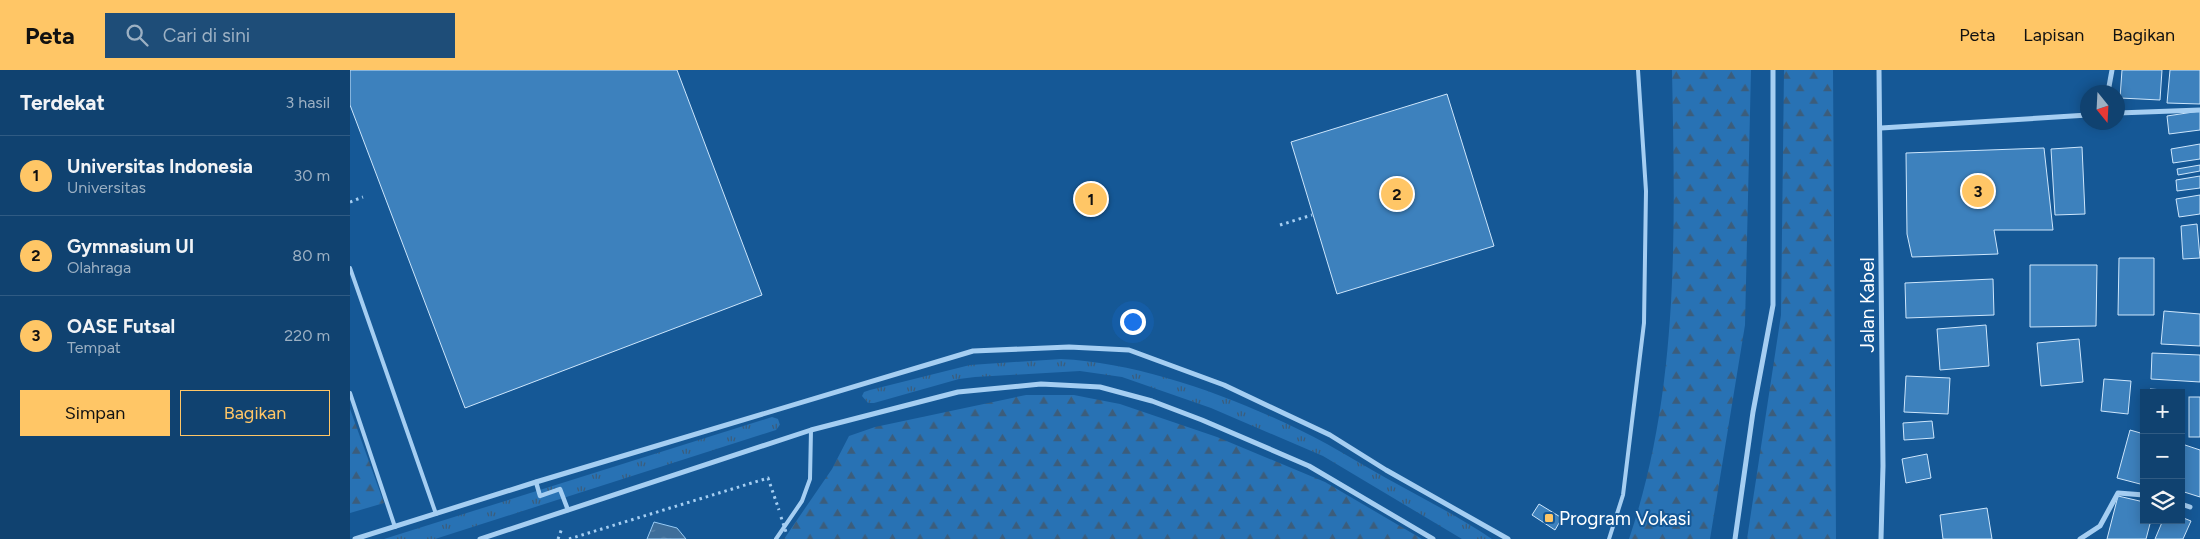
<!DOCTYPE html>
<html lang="id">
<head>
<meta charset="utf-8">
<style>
  body { margin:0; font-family:Figtree,sans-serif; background:#1e4d78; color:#f1f3f6 }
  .controls { position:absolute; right:15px; bottom:15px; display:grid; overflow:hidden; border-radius:0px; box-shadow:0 2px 12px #0003 }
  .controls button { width:45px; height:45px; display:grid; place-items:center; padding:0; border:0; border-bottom:1px solid #305b83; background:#104270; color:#f1f3f6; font:25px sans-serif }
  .compass { position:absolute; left:1730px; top:15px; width:45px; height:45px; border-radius:50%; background:#104270; box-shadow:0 2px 12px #0003; rotate:162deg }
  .you { position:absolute; left:782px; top:251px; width:18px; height:18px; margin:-12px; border:4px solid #fff; border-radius:50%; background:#1a73e8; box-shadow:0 0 0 8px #1a73e833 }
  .badge { display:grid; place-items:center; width:32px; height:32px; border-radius:50%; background:#ffc666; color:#111; font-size:16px; font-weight:700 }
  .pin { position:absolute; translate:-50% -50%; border:2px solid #fff; box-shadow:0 1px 5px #0006 }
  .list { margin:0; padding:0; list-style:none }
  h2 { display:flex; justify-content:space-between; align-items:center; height:65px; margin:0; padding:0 20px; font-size:21px }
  h2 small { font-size:16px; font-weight:400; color:#9cb0c3 }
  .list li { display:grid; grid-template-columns:32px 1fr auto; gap:15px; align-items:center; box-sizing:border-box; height:80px; padding:0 20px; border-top:1px solid #305b83 }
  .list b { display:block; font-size:19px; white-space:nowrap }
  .list p { margin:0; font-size:16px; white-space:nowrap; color:#9cb0c3 }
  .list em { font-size:16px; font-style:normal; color:#9cb0c3 }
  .actions { display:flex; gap:10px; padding:15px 20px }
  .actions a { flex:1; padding:11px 0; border:1px solid #ffc666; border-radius:0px; text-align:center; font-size:18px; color:#ffc666 }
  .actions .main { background:#ffc666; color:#111 }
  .icon { flex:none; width:28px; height:28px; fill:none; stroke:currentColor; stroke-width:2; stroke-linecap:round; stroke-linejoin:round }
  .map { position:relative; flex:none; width:1850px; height:469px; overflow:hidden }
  header { display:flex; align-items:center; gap:30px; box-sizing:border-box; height:70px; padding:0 25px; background:#ffc666; color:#111 }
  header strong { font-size:24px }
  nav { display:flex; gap:28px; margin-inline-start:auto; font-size:18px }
  .search { width:350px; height:45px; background:#1e4d78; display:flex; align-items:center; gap:12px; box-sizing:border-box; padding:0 18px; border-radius:0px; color:#9cb0c3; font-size:19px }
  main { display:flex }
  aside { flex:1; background:#104270 }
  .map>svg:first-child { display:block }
</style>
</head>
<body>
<header>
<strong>Peta</strong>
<div class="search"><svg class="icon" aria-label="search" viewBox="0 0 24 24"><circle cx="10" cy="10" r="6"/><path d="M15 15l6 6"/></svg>Cari di sini</div>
<nav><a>Peta</a><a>Lapisan</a><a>Bagikan</a></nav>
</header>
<main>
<aside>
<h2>Terdekat<small>3 hasil</small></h2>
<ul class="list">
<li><span class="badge">1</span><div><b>Universitas Indonesia</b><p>Universitas</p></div><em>30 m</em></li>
<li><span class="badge">2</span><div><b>Gymnasium UI</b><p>Olahraga</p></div><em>80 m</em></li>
<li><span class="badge">3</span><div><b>OASE Futsal</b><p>Tempat</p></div><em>220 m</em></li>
</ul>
<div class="actions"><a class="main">Simpan</a><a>Bagikan</a></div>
</aside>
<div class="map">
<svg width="1850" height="469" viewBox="0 0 1850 469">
  <defs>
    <pattern id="grass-tufts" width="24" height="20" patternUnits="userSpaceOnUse" patternTransform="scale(1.25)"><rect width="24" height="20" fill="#2872b4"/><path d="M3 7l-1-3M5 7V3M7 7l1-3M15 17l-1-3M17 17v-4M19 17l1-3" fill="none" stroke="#3c5d7b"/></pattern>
    <pattern id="forest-firs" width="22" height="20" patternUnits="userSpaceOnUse" patternTransform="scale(1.25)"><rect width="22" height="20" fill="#2872b4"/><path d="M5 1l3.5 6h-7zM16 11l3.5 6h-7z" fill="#3c5d7b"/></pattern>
    <pattern id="water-ripples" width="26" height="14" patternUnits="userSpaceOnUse" patternTransform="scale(1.25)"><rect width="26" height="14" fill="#3e6e9a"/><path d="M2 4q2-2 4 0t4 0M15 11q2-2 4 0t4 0" fill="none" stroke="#5b84a9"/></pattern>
  </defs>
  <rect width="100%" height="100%" fill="#155896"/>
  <g fill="url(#grass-tufts)">
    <path d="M711 289C798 293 900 333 977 374 997 385 1016 397 1036 408 1072 428 1108 446 1142 469H1112L973 386 861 338 772 307 730 301 625 307 609 309 524 333H518L512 326 514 322 520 320 620 295Z"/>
    <polygon points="422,347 428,349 430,355 426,360 85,469 34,469"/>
  </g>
  <g fill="url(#forest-firs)">
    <path d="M1322 0H1401L1395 255 1360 469H1279C1330 319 1325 156 1322 0Z"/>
    <polygon points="1434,0 1483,0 1486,469 1397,469 1431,245"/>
    <polygon points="676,325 724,325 739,328 770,334 867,367 975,412 1072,469 434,469 482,399 499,366 525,357"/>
    <polygon points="0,339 34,433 0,443"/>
  </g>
  <polygon fill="url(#water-ripples)" stroke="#98cbf5" points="304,452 327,458 336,469 297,469"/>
  <g fill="#3d81bd" stroke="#cde6fc">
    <polygon points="0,0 327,0 412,225 115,338 0,35"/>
    <polygon points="1772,0 1812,0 1810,30 1770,28"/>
    <polygon points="1820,0 1850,0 1850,34 1817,33"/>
    <polygon points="1097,24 1144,176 987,224 941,72"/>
    <polygon points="1850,41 1850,60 1819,64 1817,46"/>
    <polygon points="1850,74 1850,89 1823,93 1821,79"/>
    <polygon points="1732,77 1735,144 1705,145 1701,79"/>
    <polygon points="1694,78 1703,160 1644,160 1648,184 1562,187 1557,164 1556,83"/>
    <polygon points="1850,95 1850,101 1828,105 1827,99"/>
    <polygon points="1850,106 1850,118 1827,121 1826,110"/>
    <polygon points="1850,125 1850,144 1829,147 1826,129"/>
    <polygon points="1847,154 1850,188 1833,189 1831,156"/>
    <polygon points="1769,188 1804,188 1804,245 1768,245"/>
    <polygon points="1680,195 1747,195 1746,256 1680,257"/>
    <polygon points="1643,209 1644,245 1556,248 1555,213"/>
    <polygon points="1814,241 1850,244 1850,276 1811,274"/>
    <polygon points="1636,255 1639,296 1590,300 1587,259"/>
    <polygon points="1729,269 1733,312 1691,316 1687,273"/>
    <polygon points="1802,283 1850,285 1850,312 1801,309"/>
    <polygon points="1556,306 1600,308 1598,344 1554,342"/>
    <polygon points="1754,309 1781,311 1778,344 1751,341"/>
    <polygon points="1800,319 1828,321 1828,323 1800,323"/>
    <rect x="1839" y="327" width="11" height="40"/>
    <polygon points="1582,351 1584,368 1554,370 1553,353"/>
    <polygon points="1780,360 1794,364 1794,415 1767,408"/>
    <polygon points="1832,374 1850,380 1850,427 1831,421"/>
    <polygon points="1577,384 1581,408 1556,413 1552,389"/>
    <polygon points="1768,426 1794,432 1794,450 1801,450 1796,469 1757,469"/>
    <polygon points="1189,434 1212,448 1205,460 1182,445"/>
    <polygon points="1637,438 1642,469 1593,469 1590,445"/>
    <polygon points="1831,447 1841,451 1833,469 1805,469 1813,450 1831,450"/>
  </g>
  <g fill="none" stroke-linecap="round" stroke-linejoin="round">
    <g stroke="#a5cef2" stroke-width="3" stroke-dasharray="2.5 4" stroke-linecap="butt">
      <polyline points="0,132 13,127"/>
      <polyline points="930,155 962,145"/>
      <polyline points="208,469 212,458"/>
      <polyline points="219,469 418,408 429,440"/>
    </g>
    <g stroke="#a5cef2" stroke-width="4">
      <polyline points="0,198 86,444"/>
      <polyline points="0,323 45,457"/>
      <polyline points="426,469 452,431 460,409 461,360"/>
      <polyline points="1259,469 1273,425 1294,253 1296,121 1288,0"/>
    </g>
    <polyline stroke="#a5cef2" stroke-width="4.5" points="186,412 190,426 210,419 218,440"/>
    <g stroke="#a5cef2" stroke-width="5">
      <polyline points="1529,0 1533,396 1531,469"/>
      <polyline points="1758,22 1762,0"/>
      <polyline points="1768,43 1850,40"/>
      <polyline points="1531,58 1738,45"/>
      <polyline points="1831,434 1840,437"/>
      <polyline points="5,469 186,412 623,281 719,277 779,280 874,315 980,365 1036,400 1158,469"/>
      <polyline points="130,469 461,360 608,322 691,314 750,317 802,331 852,350 959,396 1083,469"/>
      <polyline points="1385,469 1403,342 1423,235 1423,0"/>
      <polyline points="1730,469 1750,456 1768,423 1794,425"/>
    </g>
    <polyline stroke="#a5cef2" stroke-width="3" stroke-dasharray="2.5 4" stroke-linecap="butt" points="431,447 436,462"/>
  </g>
  <rect fill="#ffc666" stroke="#155896" stroke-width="2" x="1194" y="443" width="10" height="10" rx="2.5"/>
  <g text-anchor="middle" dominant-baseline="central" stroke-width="4" stroke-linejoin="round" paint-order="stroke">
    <g font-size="19" fill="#fff" stroke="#155896">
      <text transform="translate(1517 235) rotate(-90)">Jalan Kabel</text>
    </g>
    <g font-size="19" fill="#fff" stroke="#155896" text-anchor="start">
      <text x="1209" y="448">Program Vokasi</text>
    </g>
  </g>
</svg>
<div class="controls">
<button>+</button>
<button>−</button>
<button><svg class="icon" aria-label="layers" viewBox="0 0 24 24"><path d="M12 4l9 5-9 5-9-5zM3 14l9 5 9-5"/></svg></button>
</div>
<svg class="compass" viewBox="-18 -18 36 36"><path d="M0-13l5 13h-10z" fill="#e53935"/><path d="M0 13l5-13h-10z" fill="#9cb0c3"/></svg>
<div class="you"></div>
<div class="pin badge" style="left:741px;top:129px">1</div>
<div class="pin badge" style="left:1047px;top:124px">2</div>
<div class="pin badge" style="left:1628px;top:121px">3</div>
</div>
</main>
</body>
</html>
